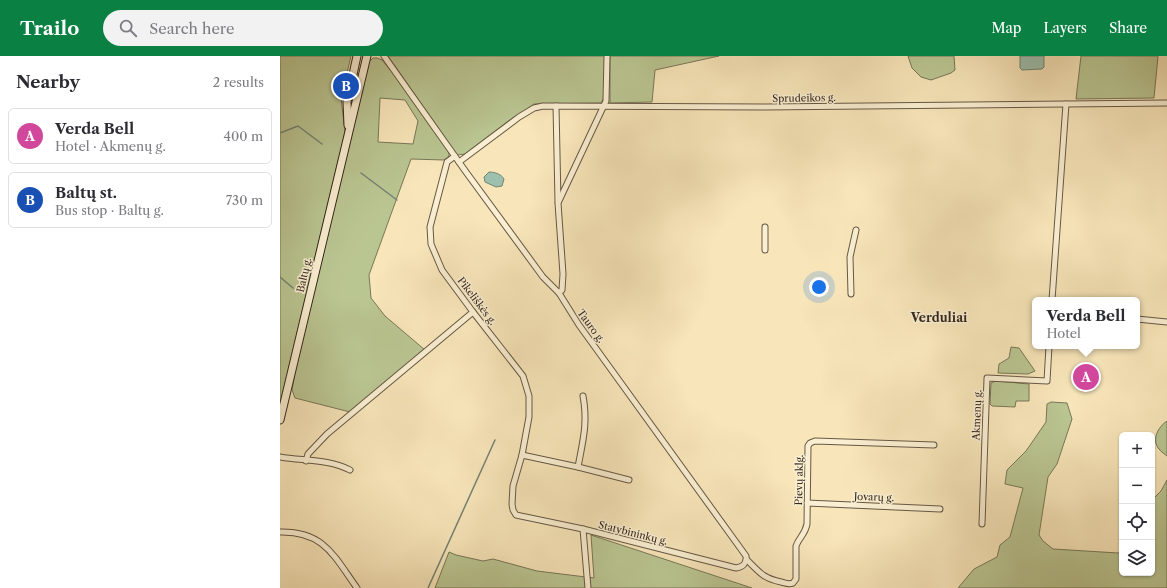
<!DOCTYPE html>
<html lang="en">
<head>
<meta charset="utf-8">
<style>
  body { margin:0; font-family:"Libre Caslon Text",serif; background:#f2f2f3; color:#2b2b33 }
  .controls { position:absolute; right:12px; bottom:12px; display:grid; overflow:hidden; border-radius:6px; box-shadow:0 1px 3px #0004 }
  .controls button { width:36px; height:36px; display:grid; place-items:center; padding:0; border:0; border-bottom:1px solid #e1e1e2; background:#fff; color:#2b2b33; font:20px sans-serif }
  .you { position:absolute; left:539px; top:231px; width:14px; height:14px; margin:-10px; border:3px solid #fff; border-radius:50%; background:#1a73e8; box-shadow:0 0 0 6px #1a73e833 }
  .badge { display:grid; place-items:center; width:26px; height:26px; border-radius:50%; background:#0b8043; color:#fff; font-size:13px; font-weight:700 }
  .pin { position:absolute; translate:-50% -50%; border:2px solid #fff; box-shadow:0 1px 4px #0006 }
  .popup { position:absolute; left:752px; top:241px; width:108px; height:52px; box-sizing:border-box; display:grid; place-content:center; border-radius:6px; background:#fff; filter:drop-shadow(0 1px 3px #0005); font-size:13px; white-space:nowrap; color:#7c7c81 }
  .popup b { font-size:15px; color:#2b2b33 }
  .popup::after { content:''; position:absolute; left:50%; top:100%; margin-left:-8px; border:8px solid transparent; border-top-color:#fff }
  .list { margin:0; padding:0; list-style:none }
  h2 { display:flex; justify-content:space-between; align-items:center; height:52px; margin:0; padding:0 16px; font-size:17px }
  h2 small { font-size:13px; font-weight:400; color:#7c7c81 }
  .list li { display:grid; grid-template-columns:26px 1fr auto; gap:12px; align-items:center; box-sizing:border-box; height:56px; margin:0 8px 8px; padding:0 8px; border:1px solid #e1e1e2; border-radius:6px }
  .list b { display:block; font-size:15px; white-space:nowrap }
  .list p { margin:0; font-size:13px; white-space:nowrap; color:#7c7c81 }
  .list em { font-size:13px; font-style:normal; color:#7c7c81 }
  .icon { flex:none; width:22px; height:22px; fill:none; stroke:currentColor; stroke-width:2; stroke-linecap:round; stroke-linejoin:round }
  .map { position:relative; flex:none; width:887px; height:532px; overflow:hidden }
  header { display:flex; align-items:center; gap:24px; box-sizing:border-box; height:56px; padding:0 20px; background:#0b8043; color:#fff }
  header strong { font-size:19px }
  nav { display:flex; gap:22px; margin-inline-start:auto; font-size:14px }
  .search { width:280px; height:36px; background:#f2f2f3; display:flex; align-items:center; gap:10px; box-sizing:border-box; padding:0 14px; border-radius:22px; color:#7c7c81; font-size:15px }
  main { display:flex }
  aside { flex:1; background:#fff }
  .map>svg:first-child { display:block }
</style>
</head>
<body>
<header>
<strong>Trailo</strong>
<div class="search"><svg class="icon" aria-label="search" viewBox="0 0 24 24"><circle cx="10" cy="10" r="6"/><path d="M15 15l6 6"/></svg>Search here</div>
<nav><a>Map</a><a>Layers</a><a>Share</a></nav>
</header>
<main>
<aside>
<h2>Nearby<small>2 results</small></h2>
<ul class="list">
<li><span class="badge" style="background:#d1479c">A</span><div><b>Verda Bell</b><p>Hotel · Akmenų g.</p></div><em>400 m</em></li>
<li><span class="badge" style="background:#1a4fb4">B</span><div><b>Baltų st.</b><p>Bus stop · Baltų g.</p></div><em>730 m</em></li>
</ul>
</aside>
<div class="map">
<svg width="887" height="532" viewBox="0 0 887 532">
  <rect width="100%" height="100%" fill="#f8e6ba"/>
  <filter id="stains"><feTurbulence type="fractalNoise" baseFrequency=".005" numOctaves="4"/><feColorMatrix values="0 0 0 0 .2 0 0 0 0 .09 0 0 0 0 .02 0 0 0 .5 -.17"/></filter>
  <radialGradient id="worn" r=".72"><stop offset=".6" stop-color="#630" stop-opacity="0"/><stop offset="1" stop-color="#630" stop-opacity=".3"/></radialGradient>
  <g fill="#bac692" stroke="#787758" fill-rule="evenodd">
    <polygon points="0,0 71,0 61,42 65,76 0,348"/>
    <polygon points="108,0 325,0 324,42 321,47 254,48 185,98 177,99"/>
    <polygon points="330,0 439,0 375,14 372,46 330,47"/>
    <polygon points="628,0 674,0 675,14 671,17 651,24 641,21 632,12"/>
    <polygon points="801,0 878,0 874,42 796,43"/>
    <path d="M93 2H97L102 4 121 27 169 96V100L164 104 131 103 89 219 91 242 105 260 145 294 70 356 15 342 12 334 16 312 88 7ZM100 42 125 44 138 65 133 88 98 86Z"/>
    <polygon points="731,291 739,292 755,315 748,318 718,317 719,308 729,302"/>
    <polygon points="716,325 749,328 749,345 736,345 735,351 712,350 710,348 711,327"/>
    <polygon points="771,346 787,347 792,363 777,408 768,421 759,479 763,485 773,493 838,497 842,495 842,517 872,517 872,444 881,435 887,424 887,532 678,532 694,513 717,501 720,489 730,481 743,432 725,428 727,414 746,395 766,366 767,348"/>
    <path d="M887 365V400C885 398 881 396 879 393 871 384 878 371 887 365Z"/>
    <polygon points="311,479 472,532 155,532 169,496 176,499 203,505 213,503 257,515 314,522"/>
  </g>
  <g fill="#9dc0ae" stroke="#738374">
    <polygon points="740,0 764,0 764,11 762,13 742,14 740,12"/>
    <path d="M209 116C215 116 221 118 224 123L222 130 216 131 205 126 204 121Z"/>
  </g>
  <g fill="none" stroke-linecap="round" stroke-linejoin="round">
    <g stroke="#738374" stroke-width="1.5">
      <polyline points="0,77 18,70 42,88"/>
      <polyline points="81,117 117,144"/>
      <polyline points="0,221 13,232"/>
      <polyline points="148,532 215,384"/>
    </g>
    <g stroke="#665844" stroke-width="7">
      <g id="minor">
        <path d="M104 0 186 116 263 221 279 237 299 269 466 500C467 507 463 511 456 512L303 473 236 459 233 454 232 448 233 430 242 399 249 361V340L243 320 193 256 162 214 151 188 150 171 166 110 167 106 175 100"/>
        <polyline points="276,50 278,146"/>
        <polyline points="179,106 239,61 254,52 263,50 485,51 887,47"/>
        <polyline points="485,171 485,194"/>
        <polyline points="279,237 282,234 283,218 278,147 326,45 327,0"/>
        <polyline points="571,238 570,201 576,174"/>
        <polyline points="772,244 786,48"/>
        <polyline points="857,263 887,266"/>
        <polyline points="242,399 298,411 349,424"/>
        <path d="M0 401C23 405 49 403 70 414"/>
        <polyline points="26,405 28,398 47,378 193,256"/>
        <path d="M298 411C303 384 308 367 303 340"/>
        <polyline points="527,447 660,453"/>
        <polyline points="702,468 707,322 767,325 769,290"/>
        <polyline points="303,473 308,532"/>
        <path d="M0 476C44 475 54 500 77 532"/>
        <path d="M467 504C480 517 483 522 501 526 505 527 509 529 513 527L516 523V490C519 481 525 479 527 468L528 390 530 387 535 385 654 389"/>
      </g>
    </g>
    <g stroke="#35281d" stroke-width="9">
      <g id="secondary">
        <polyline points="68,69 67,46 77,0"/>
        <polyline points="0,364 87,0"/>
      </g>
    </g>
    <use href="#minor" stroke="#faefd2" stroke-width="5"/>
    <use href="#secondary" stroke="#faefd2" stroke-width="7"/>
  </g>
  <g text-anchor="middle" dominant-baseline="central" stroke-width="3" stroke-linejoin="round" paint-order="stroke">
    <g font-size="10" fill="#35281d" stroke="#faefd2">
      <text transform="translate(524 42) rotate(-1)">Sprudeikos g.</text>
      <text transform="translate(24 219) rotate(-77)">Baltų g.</text>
      <text transform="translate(197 245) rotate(53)">Pikeliškės g.</text>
      <text transform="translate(311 270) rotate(54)">Tauro g.</text>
      <text transform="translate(697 359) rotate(-88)">Akmenų g.</text>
      <text transform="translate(519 424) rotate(-89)">Pievų aklg.</text>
      <text transform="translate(594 441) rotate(2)">Jovarų g.</text>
      <text transform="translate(353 477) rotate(14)">Statybininkų g.</text>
    </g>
    <g font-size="12" font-weight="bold" fill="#35281d" stroke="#faefd2">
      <text x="659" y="261">Verduliai</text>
    </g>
  </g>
  <rect width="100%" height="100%" filter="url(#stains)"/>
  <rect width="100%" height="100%" fill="url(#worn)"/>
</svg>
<div class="controls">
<button>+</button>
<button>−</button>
<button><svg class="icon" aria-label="locate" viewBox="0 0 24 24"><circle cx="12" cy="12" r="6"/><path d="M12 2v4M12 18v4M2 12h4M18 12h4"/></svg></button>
<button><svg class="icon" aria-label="layers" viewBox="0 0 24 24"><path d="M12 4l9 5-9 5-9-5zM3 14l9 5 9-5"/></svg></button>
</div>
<div class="you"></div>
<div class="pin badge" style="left:806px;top:321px;background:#d1479c">A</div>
<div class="popup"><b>Verda Bell</b>Hotel</div>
<div class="pin badge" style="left:66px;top:30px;background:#1a4fb4">B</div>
</div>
</main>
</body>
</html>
